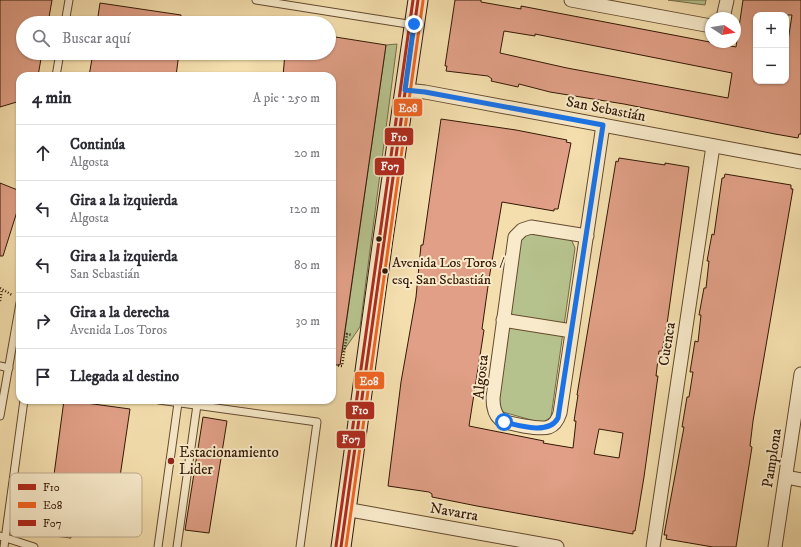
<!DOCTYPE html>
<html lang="es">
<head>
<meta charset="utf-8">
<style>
  body { margin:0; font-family:"IM FELL DW Pica",serif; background:#f7f7f7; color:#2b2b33 }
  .controls { position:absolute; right:12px; top:12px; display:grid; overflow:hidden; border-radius:8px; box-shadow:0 1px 3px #0004 }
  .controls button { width:36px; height:36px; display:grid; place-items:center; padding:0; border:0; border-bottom:1px solid #e1e1e2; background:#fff; color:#2b2b33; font:20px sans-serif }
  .compass { position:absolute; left:705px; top:12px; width:36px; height:36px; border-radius:50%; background:#fff; box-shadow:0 1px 3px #0004; rotate:102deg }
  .stop { position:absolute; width:12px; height:12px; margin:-9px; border:3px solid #1a73e8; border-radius:50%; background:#fff }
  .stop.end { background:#1a73e8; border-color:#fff; box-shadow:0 1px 4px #0008 }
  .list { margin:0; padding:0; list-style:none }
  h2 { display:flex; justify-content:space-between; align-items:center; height:52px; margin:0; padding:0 16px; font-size:17px }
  h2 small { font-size:13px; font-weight:400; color:#7c7c81 }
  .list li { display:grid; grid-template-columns:26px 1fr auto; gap:12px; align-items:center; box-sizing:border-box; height:56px; padding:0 16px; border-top:1px solid #e1e1e2 }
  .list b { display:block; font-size:15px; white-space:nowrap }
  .list p { margin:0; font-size:13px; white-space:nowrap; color:#7c7c81 }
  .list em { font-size:13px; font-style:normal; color:#7c7c81 }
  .icon { flex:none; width:22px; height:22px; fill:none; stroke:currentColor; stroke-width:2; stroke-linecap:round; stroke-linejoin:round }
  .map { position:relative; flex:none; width:801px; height:547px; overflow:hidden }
  .search { position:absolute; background:#fff; box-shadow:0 1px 3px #0004; left:16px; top:16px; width:320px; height:44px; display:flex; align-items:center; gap:10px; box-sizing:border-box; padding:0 14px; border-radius:22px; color:#7c7c81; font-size:15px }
  .panel { position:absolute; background:#fff; box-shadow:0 1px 3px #0004; left:16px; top:72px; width:320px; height:332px; border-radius:12px }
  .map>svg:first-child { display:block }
</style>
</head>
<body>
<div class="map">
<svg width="801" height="547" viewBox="0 0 801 547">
  <rect width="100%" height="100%" fill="#f4dead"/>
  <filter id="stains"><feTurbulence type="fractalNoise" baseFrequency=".005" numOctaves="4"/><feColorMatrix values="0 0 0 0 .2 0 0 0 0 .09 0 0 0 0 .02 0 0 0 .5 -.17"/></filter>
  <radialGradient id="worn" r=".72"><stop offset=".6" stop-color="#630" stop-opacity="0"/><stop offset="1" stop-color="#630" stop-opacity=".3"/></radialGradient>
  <g fill="#b6c28d" stroke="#746d49">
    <polygon points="668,0 706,0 705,5"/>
    <polygon points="397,44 360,327 342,353 386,45"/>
    <polygon points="528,233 571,239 575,248 551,417 542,423 503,412 497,399 518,242"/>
  </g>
  <g fill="#e09f86" stroke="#331805" fill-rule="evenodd">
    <polygon points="0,0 52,0 48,23 23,23 23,53 42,53 38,76 20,76 20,101 0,107"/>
    <path d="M455 0H481V2L521 9V6L736 47 743 0H801V134H799L798 138 775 134 624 104 550 92 519 84 518 87 491 81 492 79 488 76 446 71 447 66H445ZM756 15H792L786 54V81H756ZM504 31 535 36V34L732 73 728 98 567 68 500 53Z"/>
    <polygon points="100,3 181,15 181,23 97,23"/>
    <polygon points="329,36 386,45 340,365 332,365 332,76 283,76 285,53 329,53"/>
    <polygon points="93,53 179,53 176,76 89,76"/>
    <path d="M441 119 516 130 567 140 566 142 571 143 558 209H554V211L502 202 489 279 482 329 484 330 469 426 544 441 543 443 573 448 576 421H574L578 395H577L616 161 618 162 619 158 665 165V163L689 167 667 324 662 351H659L656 376H658L644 477 635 531H633V534L477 506 432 497V494L429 492 388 486 401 382 416 297 421 245H423ZM599 429 623 433 619 458 594 454Z"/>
    <polygon points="725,174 791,185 791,189 793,189 753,421 750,446 752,447 736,547 713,547 666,539 667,535 664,535 684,427 682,427 687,397 689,397 693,372 690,372 695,341 698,342 701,315 699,315 704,288 706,288 709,261 707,261 712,234 714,235 722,178 724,178"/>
    <polygon points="0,183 20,191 20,202 3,256 0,256"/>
    <polygon points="64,400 130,409 112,531 72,525 71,538 46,535"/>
    <polygon points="203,417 227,421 209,533 185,530"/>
  </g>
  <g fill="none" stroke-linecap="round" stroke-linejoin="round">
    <g stroke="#634a2f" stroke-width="9">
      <g id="lane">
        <polyline points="256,0 414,25"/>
        <polyline points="65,23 69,0"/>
        <polyline points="56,76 60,53"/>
        <polyline points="0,366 9,368"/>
        <polyline points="159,400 317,422 300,547"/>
        <polyline points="0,416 20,303"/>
        <polyline points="0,536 34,547"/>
        <polyline points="4,547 24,400"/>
        <polyline points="158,547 178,403"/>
        <polyline points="177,547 197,405"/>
      </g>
    </g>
    <g stroke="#634a2f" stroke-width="15">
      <g id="street">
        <polyline points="571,0 711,26"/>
        <polyline points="723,18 727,0"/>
        <polyline points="405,90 425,92 801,162"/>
        <path d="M587 236 531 227 522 230 515 237 493 398C493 406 494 414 500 419 506 424 541 430 549 427 555 425 558 419 560 413 574 317 589 221 603 125"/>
        <polyline points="503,320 572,331"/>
        <polyline points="786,477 801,480"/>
        <polyline points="345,509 557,547"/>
        <polyline points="653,547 713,146"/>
        <polyline points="775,547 801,374"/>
      </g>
    </g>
    <g stroke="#331805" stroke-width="21">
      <polyline id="secondary" points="341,547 383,239 418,0"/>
    </g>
    <g stroke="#331805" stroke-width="2.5" stroke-dasharray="1 2" stroke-linecap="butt">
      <polyline points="0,288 12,295"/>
      <polyline points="0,301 2,290"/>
      <polyline points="332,365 342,366 347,334 352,335"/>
    </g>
    <use href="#lane" stroke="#f8eaca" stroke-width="7"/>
    <use href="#street" stroke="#f8eaca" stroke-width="13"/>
    <use href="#secondary" stroke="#f8eaca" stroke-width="19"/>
    <g stroke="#f8eaca" stroke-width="6">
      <polyline id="bus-1" points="341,547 418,0"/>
    </g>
    <g stroke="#f8eaca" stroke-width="6">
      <polyline id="bus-2" points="346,547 423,1"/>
    </g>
    <g stroke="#f8eaca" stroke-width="6">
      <polyline id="bus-3" points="336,546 413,0"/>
    </g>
    <use href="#bus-1" stroke="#af2b1e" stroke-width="3"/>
    <use href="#bus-2" stroke="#f26522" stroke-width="3"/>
    <use href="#bus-3" stroke="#af2b1e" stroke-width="3"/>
  </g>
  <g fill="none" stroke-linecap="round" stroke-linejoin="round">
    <path stroke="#1a73e8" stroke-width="5" d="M414 24 405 90 425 92 603 125 558 418C549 435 520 426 504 422"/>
  </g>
  <g fill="#331805" stroke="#f8eaca" stroke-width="1.5">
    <circle cx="379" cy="239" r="3.5"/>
    <circle cx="385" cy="271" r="3.5"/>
  </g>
  <circle fill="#8f2418" stroke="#f8eaca" stroke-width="1.5" cx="171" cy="461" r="4"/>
  <g text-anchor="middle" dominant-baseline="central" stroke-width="4" stroke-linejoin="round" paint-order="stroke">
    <g font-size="14" fill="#331805" stroke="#f8eaca" text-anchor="start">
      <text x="392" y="263">Avenida Los Toros /<tspan x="392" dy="17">esq. San Sebastián</tspan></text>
    </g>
    <g font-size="15" fill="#331805" stroke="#f8eaca">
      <text transform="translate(606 109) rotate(11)">San Sebastián</text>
      <text transform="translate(667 344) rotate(-81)">Cuenca</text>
      <text transform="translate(481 377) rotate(-84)">Algosta</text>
      <text transform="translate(772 458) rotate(-81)">Pamplona</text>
      <text transform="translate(454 512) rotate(10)">Navarra</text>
    </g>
    <g font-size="15" fill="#331805" stroke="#f8eaca" text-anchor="start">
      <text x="179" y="452">Estacionamiento<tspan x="179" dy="17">Lider</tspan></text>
    </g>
  </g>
  <rect x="10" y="473" width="132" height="64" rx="6" fill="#f8eaca" stroke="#bdab8f" stroke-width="1"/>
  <rect x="18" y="484" width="18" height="6" fill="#af2b1e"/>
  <rect x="18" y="502" width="18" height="6" fill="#f26522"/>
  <rect x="18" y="520" width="18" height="6" fill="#af2b1e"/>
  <g font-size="11" fill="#331805">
    <text x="43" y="491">F10</text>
    <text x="43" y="509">E08</text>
    <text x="43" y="527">F07</text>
  </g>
  <g stroke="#f8eaca" stroke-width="1.5">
    <rect x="393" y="98" width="30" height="19" rx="4" fill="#f26522"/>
    <rect x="384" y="127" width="30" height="19" rx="4" fill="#af2b1e"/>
    <rect x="374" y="157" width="31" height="19" rx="4" fill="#af2b1e"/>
    <rect x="354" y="371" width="31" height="19" rx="4" fill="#f26522"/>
    <rect x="345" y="401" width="30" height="19" rx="4" fill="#af2b1e"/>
    <rect x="336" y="430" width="30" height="19" rx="4" fill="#af2b1e"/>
  </g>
  <g font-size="11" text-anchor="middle" font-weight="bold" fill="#fff">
    <text x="408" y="112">E08</text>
    <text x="399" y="141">F10</text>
    <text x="390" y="170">F07</text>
    <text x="369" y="385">E08</text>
    <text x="360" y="414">F10</text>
    <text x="351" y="443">F07</text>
  </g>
  <rect width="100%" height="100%" filter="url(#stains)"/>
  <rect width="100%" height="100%" fill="url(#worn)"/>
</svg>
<div class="controls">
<button>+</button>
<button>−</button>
</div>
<svg class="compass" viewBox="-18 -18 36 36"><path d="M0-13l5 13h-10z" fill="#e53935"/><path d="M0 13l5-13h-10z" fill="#7c7c81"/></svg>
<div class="stop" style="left:504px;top:422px"></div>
<div class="stop end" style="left:414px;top:24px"></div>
<div class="search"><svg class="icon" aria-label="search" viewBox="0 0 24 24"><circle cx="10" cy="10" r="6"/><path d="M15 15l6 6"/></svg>Buscar aquí</div>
<section class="panel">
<h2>4 min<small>A pie · 250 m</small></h2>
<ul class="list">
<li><svg class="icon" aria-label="ahead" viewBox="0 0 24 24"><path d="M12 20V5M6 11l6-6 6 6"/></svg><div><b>Continúa</b><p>Algosta</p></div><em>20 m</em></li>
<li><svg class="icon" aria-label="left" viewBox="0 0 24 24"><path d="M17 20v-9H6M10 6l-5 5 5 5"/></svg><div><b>Gira a la izquierda</b><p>Algosta</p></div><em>120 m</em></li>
<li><svg class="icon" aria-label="left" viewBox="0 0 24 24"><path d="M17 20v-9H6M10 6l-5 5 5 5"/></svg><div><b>Gira a la izquierda</b><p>San Sebastián</p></div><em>80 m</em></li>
<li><svg class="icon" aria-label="right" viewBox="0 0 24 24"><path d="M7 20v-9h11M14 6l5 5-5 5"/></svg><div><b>Gira a la derecha</b><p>Avenida Los Toros</p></div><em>30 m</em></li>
<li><svg class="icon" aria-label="arrive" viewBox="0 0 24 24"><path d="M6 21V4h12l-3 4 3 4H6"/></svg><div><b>Llegada al destino</b></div></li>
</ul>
</section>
</div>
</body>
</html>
